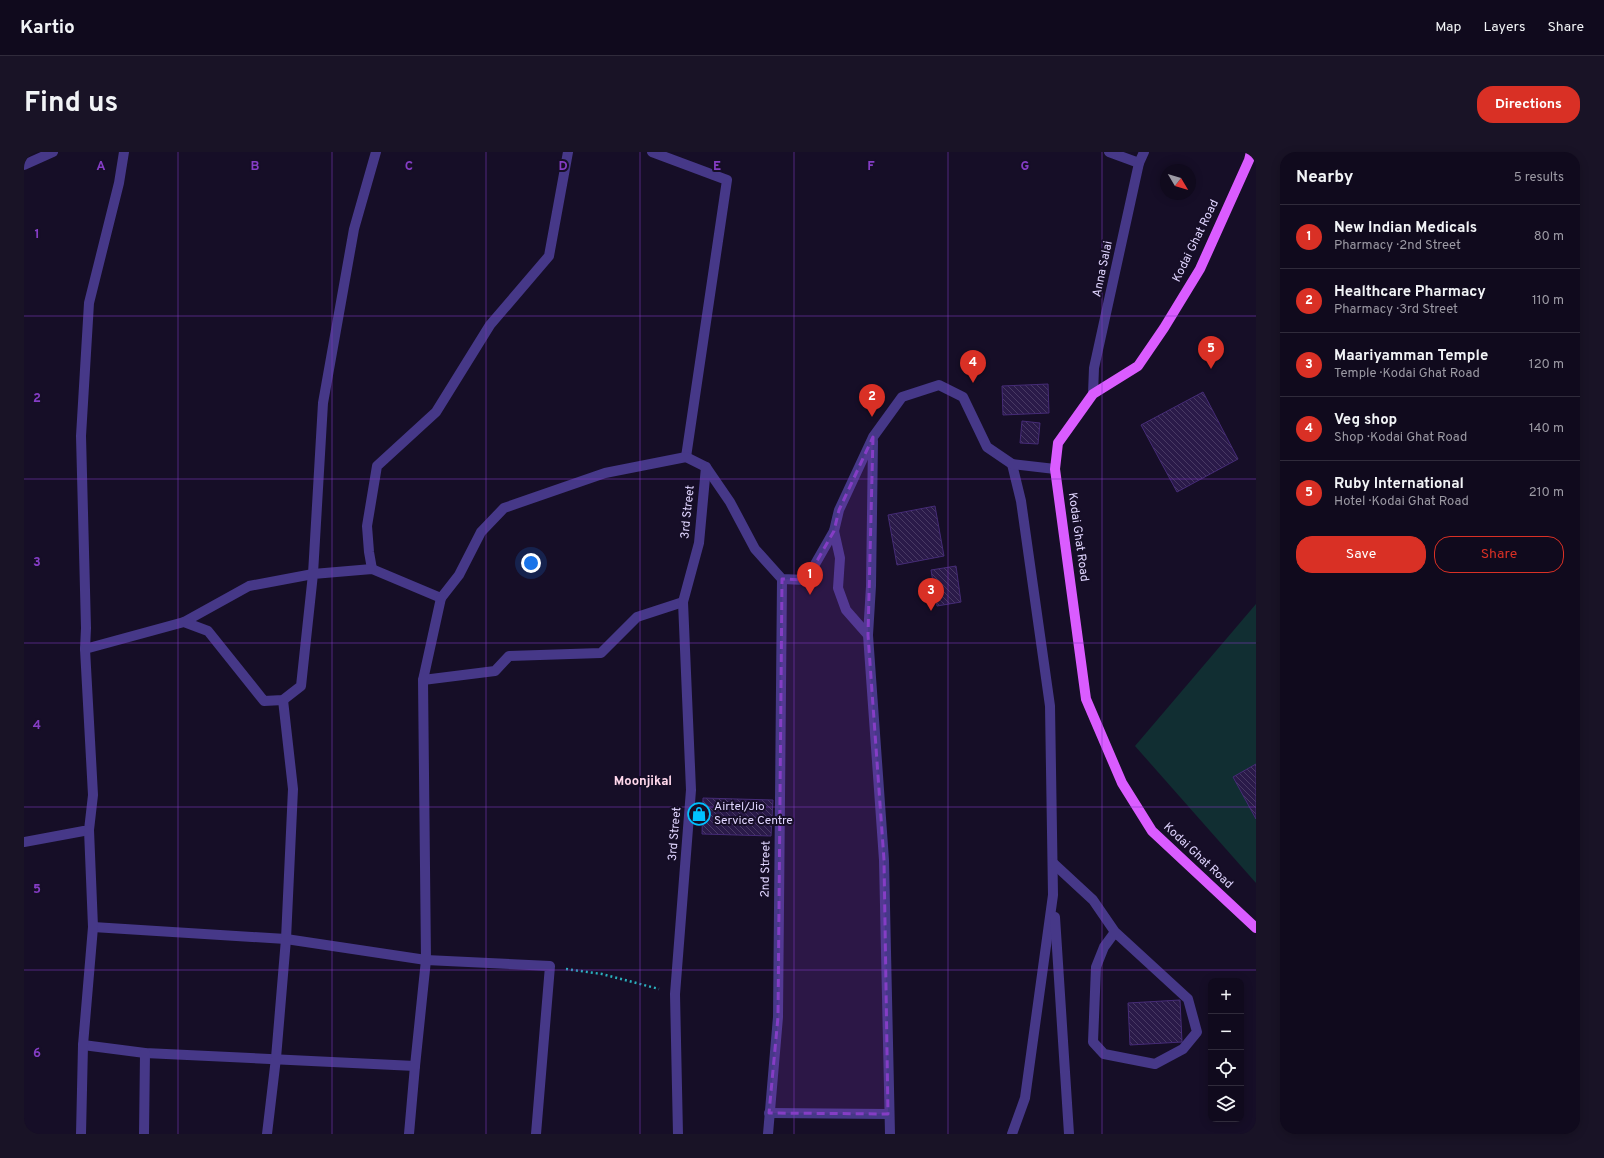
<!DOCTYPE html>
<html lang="en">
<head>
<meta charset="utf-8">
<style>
  body { margin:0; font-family:Overpass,sans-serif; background:#191326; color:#f1f3f6 }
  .controls { position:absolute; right:12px; bottom:12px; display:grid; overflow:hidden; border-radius:8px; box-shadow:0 2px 10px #0003 }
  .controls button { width:36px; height:36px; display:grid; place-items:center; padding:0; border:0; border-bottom:1px solid #302b3b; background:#100a1d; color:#f1f3f6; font:20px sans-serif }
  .compass { position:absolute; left:1136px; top:12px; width:36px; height:36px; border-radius:50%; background:#100a1d; box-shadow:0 2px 10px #0003; rotate:128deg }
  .you { position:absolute; left:507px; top:411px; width:14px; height:14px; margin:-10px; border:3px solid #fff; border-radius:50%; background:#1a73e8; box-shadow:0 0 0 6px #1a73e833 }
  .badge { display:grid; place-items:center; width:26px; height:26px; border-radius:50%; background:#d93025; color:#fff; font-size:13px; font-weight:700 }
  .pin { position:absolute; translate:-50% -33px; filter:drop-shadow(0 1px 2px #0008) }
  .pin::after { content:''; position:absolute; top:21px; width:14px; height:12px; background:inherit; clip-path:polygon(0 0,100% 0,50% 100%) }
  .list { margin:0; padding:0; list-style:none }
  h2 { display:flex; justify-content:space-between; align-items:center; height:52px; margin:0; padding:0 16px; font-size:17px }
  h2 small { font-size:13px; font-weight:400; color:#9c9aa4 }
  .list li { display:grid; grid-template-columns:26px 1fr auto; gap:12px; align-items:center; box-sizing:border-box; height:64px; padding:0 16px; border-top:1px solid #302b3b }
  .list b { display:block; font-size:15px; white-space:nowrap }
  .list p { margin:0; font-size:13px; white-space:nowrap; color:#9c9aa4 }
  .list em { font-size:13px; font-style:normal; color:#9c9aa4 }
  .actions { display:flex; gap:8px; padding:12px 16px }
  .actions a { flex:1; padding:9px 0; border:1px solid #d93025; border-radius:16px; text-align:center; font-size:14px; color:#d93025 }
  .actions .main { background:#d93025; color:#fff }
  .icon { flex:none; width:22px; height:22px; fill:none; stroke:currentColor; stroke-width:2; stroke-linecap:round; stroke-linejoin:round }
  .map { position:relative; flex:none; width:1232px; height:982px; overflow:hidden; border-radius:16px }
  header { display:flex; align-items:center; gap:24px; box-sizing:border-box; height:56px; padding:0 20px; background:#100a1d; border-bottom:1px solid #302b3b }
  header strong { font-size:19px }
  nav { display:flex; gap:22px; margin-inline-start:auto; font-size:14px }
  .intro { display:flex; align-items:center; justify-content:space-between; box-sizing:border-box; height:96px; padding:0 24px }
  h1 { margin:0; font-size:28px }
  .button { padding:10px 18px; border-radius:16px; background:#d93025; color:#fff; font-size:14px; font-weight:700 }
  main { display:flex; gap:24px; padding:0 24px }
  aside { flex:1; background:#100a1d; border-radius:16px; box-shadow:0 2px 10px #0003 }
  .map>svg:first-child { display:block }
</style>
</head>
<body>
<header>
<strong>Kartio</strong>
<nav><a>Map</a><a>Layers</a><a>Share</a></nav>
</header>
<div class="intro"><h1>Find us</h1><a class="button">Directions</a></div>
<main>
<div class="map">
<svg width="1232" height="982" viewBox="0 0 1232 982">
  <defs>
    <pattern id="building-back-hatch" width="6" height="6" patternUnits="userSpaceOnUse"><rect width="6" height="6" fill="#2a1a49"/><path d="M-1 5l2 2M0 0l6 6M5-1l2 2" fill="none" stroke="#493a64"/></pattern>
  </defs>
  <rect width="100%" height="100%" fill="#160e27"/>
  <polygon fill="#112e32" points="1232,452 1232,731 1111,594"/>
  <g fill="url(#building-back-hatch)" stroke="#452b76">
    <polygon points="1024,232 1025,261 979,263 978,234"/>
    <polygon points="1179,240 1214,307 1153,340 1117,273"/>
    <polygon points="998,269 1016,271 1014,292 996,291"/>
    <polygon points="911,354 920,404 873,413 864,363"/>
    <polygon points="932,414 937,450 913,454 907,418"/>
    <polygon points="1232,612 1232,667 1209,625"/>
    <polygon points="679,646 749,648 747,684 678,682"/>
    <polygon points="1156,848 1158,890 1106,893 1104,851"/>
  </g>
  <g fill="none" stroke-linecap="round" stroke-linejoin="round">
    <polyline stroke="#2ab1be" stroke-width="2.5" stroke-dasharray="2 3" stroke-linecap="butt" points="542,817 578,822 635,837"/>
    <g stroke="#463888" stroke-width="10">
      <polyline points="628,0 703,28 662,305"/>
      <polyline points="1085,0 1115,11"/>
      <polyline points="0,13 29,0"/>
      <polyline points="1069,242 1070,216 1115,11 1120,0"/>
      <polyline points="988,312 997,349 1026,554 1029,743 1001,946 988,982"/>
      <polyline points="810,379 816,406 814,436 822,458 844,483 860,708 866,982"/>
      <polyline points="348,417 345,400 343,374 353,314 412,260 466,173 525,104 544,0"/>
      <polyline points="160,470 225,434 289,422 299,251 330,77 352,0"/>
      <polyline points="844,483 847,434 849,289"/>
      <polyline points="61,497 62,476 57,284 65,151 95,31 100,0"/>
      <polyline points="399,528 471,519 485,504 577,501 613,465 659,450"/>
      <polyline points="0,690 65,678 69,643 61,497 160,470 184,479 240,549 259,548 277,534 289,422 348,417 417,446 435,423 457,380 480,356 581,321 662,305 682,315 706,350 731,397 758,427 782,428 810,379 815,358 849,285 878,245 915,233 939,245 963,295 988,312 1031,317"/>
      <polyline points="1029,711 1069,748 1091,780 1164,847 1173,880 1159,897 1131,912 1080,902 1069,890 1072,815 1080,795 1091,780"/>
      <polyline points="1031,765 1045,982"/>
      <polyline points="69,775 262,787 402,808 526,814 512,982"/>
      <polyline points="59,893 121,901 391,914"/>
      <polyline points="745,961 864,962"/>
      <polyline points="57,982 59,893 69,775 65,678"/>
      <polyline points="120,982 121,901"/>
      <polyline points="243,982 252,906 262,787 269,637 259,548"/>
      <polyline points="385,982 391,914 402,808 399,528 417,446"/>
      <polyline points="654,982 651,842 667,638 659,450 675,391 682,315"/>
      <polyline points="744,982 754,865 758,427"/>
    </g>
    <polyline stroke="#da5cff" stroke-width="10" points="1227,0 1225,8 1176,117 1140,176 1114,214 1069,242 1034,291 1031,317 1062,547 1098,631 1128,679 1232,776"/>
  </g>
  <path fill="#853dc5" fill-opacity="0.2" stroke="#853dc5" stroke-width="3" stroke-dasharray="8 5" stroke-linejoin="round" d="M849 285 844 483 860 708 864 962 745 961 754 865 758 427 782 428 810 379 815 358Z"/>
  <path fill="none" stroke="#853dc5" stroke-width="1" stroke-opacity="0.55" d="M154 0V982M308 0V982M462 0V982M616 0V982M770 0V982M924 0V982M1078 0V982M0 164H1232M0 327H1232M0 491H1232M0 655H1232M0 818H1232"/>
  <defs>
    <g id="shop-ring" transform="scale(1.15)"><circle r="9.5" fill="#160e27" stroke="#01c1ff" stroke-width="1.5"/><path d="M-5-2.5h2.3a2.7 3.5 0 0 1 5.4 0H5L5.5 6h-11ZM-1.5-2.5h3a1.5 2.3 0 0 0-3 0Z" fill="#01c1ff"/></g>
  </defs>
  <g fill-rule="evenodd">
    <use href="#shop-ring" x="675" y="662"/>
  </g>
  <g text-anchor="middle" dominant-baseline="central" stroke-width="4" stroke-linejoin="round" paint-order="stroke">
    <g font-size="12" fill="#e0d5ff" stroke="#160e27">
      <text transform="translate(1172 89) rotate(-64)">Kodai Ghat Road</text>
      <text transform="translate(1079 117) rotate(-78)">Anna Salai</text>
      <text transform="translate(664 360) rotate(-84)">3rd Street</text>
      <text transform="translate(1054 385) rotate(82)">Kodai Ghat Road</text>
      <text transform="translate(651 682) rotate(-85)">3rd Street</text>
      <text transform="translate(1174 704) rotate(43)">Kodai Ghat Road</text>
      <text transform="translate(742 717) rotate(-89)">2nd Street</text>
    </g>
    <g font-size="12" fill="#e0d5ff" stroke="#160e27" text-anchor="start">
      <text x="690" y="655">Airtel/Jio<tspan x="690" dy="14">Service Centre</tspan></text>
    </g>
    <g font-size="13" font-weight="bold" fill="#ffd7eb" stroke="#160e27">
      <text x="619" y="630">Moonjikal</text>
    </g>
  </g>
  <g font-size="13" text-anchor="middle" font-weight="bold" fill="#853dc5" stroke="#160e27" stroke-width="4" stroke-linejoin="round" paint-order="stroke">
    <text x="77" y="18">A</text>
    <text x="231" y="18">B</text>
    <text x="385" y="18">C</text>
    <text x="539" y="18">D</text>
    <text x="693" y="18">E</text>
    <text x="847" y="18">F</text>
    <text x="1001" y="18">G</text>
    <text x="13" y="86">1</text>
    <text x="13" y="250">2</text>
    <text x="13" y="414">3</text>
    <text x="13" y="577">4</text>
    <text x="13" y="741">5</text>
    <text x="13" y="905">6</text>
  </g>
</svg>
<div class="controls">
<button>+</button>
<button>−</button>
<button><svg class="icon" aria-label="locate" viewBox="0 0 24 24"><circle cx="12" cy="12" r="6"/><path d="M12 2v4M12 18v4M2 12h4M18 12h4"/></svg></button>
<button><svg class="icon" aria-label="layers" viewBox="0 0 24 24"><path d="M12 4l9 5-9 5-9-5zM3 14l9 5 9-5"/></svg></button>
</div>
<svg class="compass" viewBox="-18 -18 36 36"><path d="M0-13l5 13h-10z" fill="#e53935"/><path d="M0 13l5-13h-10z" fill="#9c9aa4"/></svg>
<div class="you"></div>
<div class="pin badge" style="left:786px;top:443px">1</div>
<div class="pin badge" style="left:848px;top:265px">2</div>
<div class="pin badge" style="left:907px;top:459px">3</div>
<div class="pin badge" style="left:949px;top:231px">4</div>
<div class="pin badge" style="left:1187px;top:217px">5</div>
</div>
<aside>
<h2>Nearby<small>5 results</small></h2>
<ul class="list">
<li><span class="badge">1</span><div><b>New Indian Medicals</b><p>Pharmacy · 2nd Street</p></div><em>80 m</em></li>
<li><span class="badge">2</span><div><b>Healthcare Pharmacy</b><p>Pharmacy · 3rd Street</p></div><em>110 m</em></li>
<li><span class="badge">3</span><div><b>Maariyamman Temple</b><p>Temple · Kodai Ghat Road</p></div><em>120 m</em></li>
<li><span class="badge">4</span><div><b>Veg shop</b><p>Shop · Kodai Ghat Road</p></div><em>140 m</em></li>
<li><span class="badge">5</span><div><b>Ruby International</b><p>Hotel · Kodai Ghat Road</p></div><em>210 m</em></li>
</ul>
<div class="actions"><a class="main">Save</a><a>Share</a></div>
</aside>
</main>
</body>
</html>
